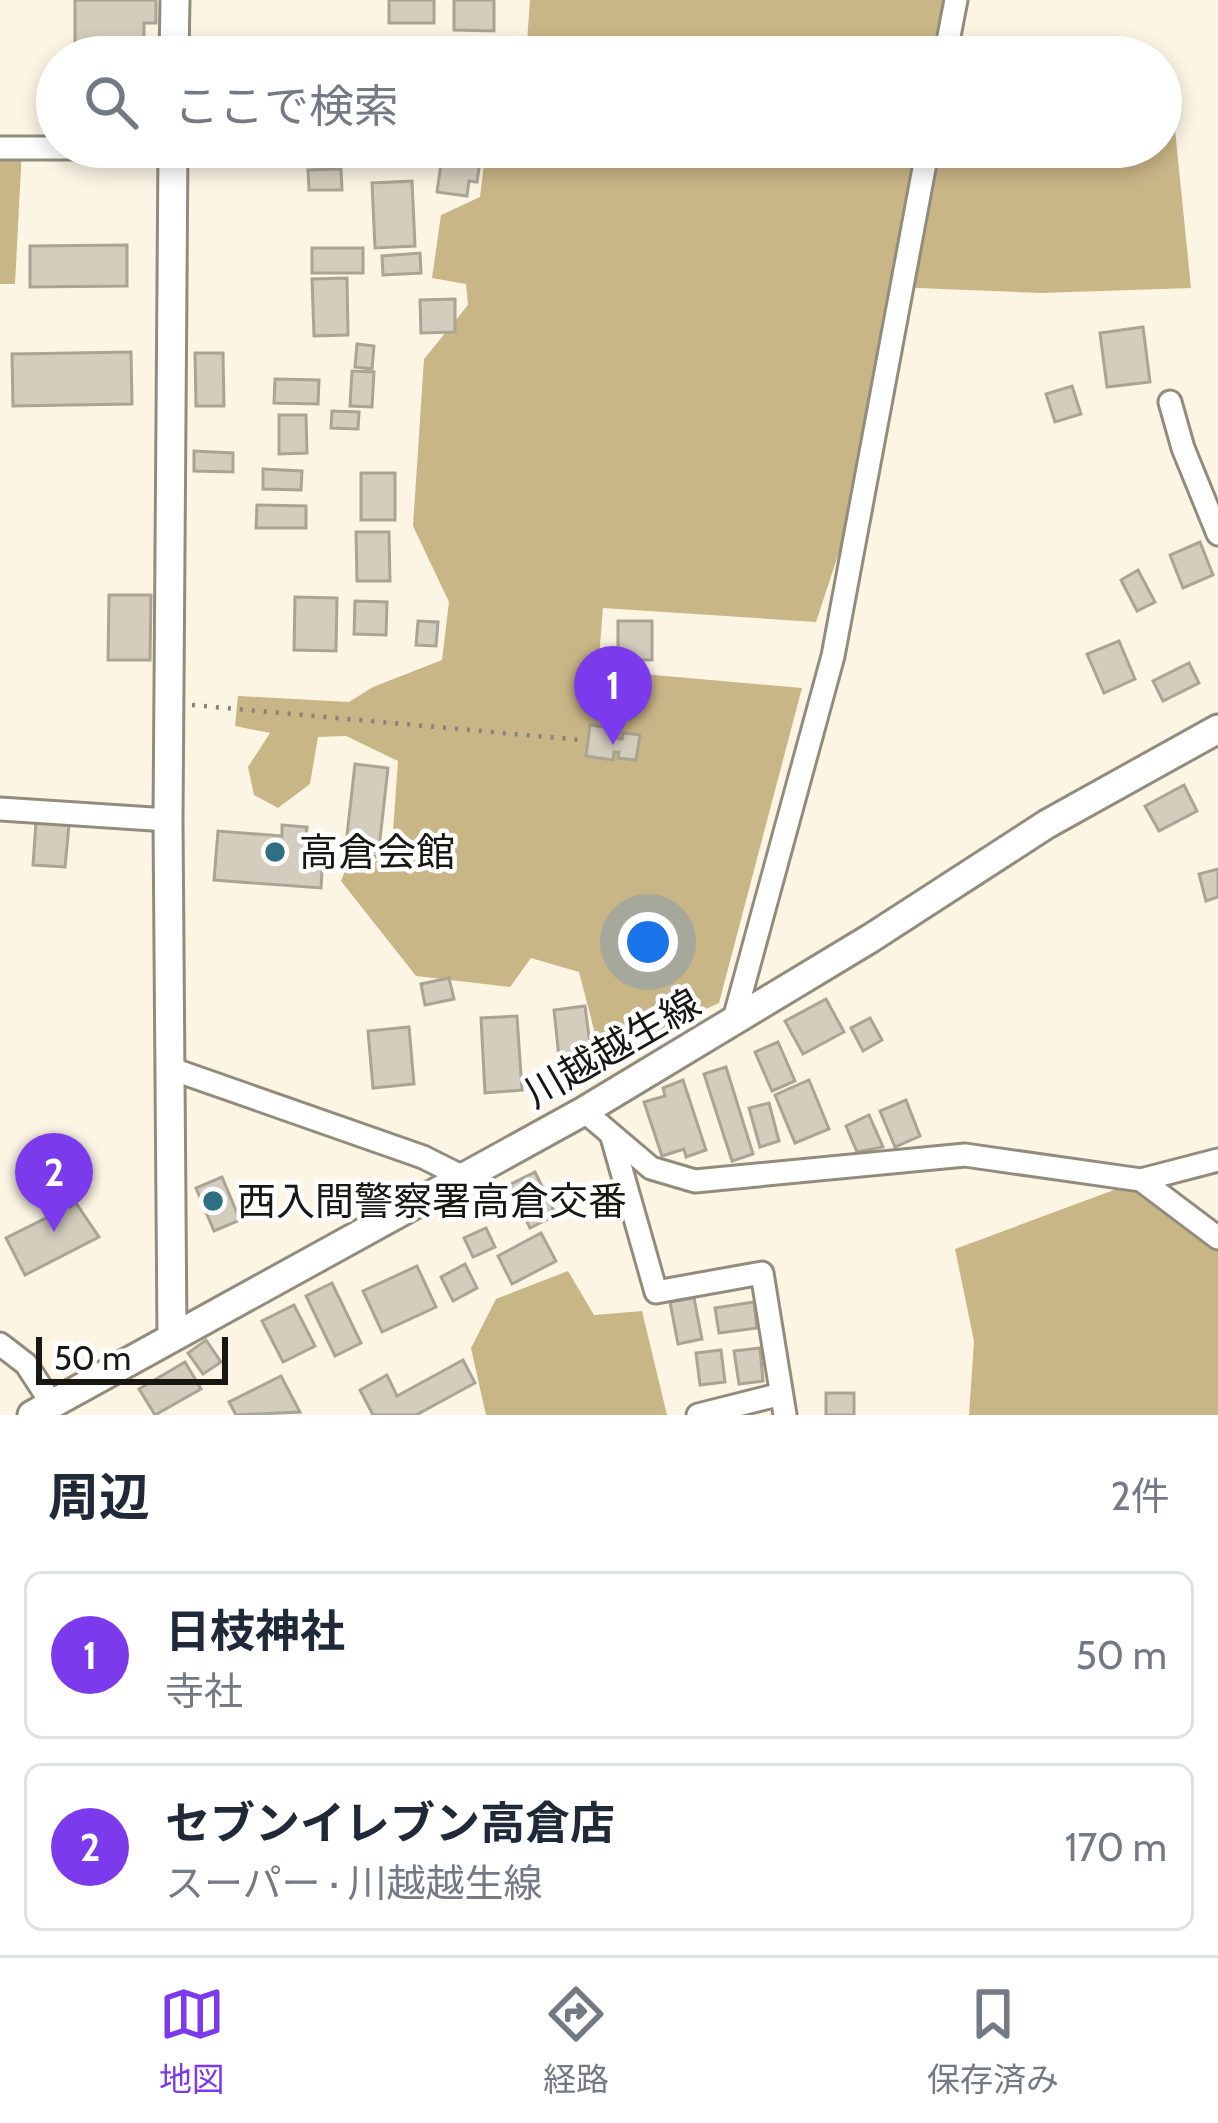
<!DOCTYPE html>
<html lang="ja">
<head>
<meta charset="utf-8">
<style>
  body { margin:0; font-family:Cabin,"Noto Sans JP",sans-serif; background:#f6f6f7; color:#1f2937 }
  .scale { position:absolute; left:36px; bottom:30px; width:192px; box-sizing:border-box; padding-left:12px; border:6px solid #191711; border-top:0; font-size:33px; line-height:42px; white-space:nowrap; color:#191711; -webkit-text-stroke:9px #fff; paint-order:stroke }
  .you { position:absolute; left:648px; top:942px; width:42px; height:42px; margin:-30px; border:9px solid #fff; border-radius:50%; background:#1a73e8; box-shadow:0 0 0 18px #1a73e833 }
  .badge { display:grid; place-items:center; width:78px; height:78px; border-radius:50%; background:#7c3aed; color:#fff; font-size:39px; font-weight:700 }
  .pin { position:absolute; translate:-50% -99px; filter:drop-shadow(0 3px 6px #0008) }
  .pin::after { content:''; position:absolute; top:63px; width:42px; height:36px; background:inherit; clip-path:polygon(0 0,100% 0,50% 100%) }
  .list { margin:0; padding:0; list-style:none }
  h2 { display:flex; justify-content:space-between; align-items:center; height:156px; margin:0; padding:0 48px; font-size:51px }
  h2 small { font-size:39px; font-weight:400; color:#747a83 }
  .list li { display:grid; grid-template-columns:78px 1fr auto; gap:36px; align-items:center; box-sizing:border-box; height:168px; margin:0 24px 24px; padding:0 24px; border:3px solid #e0e1e3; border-radius:18px }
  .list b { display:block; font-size:45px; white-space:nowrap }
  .list p { margin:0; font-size:39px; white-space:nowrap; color:#747a83 }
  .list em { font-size:39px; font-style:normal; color:#747a83 }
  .icon { flex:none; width:66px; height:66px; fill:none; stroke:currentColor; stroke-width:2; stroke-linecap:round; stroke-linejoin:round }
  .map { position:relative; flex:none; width:1218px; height:1415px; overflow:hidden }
  .search { position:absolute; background:#fff; box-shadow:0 6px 18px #0003; left:36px; right:36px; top:36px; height:132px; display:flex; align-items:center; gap:30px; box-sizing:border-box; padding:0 42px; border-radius:66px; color:#747a83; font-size:45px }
  .sheet { height:540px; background:#fff }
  nav { display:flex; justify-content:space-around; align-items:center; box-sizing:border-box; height:168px; border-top:3px solid #e0e1e3; background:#fff; font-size:33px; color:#747a83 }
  nav a { display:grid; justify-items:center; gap:6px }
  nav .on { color:#7c3aed }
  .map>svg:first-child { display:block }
</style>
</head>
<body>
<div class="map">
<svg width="1218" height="1415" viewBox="0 0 1218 1415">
  <rect width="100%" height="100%" fill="#fcf5e4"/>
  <g fill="#c9b687">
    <polygon points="530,0 964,0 961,48 1046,57 423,57 423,53 527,42"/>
    <polygon points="1161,69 1169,70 1191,288 1041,293 893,287 847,528 816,622 603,608 598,670 802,688 719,1003 601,1057 579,972 531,958 510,987 416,976 341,881 347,866 391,859 398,761 346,736 318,737 310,784 278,808 254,795 248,767 270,733 235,726 238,696 349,702 373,687 442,660 449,602 413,526 424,359 468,305 466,284 432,278 441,215 480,197 486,147 1161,147"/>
    <polygon points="0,148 22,149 15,284 0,284"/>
    <polygon points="1141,1180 1218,1238 1218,1415 969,1415 974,1341 955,1249"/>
    <polygon points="568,1271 594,1315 642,1311 667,1415 486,1415 471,1348 496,1299"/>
  </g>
  <g fill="#d4cdbd" stroke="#aaa494" stroke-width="3">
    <polygon points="75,0 156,0 156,23 144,23 144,45 75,45"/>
    <rect x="389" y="0" width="45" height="23"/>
    <polygon points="454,0 494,0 494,31 454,30"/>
    <polygon points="416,147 482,147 477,182 469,181 467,196 437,192 442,157 415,153"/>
    <polygon points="341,169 342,190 309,190 308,170"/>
    <polygon points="412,181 415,246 375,248 372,183"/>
    <polygon points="127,245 127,286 30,287 30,246"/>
    <rect x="312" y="248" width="51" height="25"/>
    <polygon points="420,253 421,273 383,275 382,256"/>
    <polygon points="347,278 348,335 314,336 312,279"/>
    <polygon points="455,299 455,332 421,333 420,300"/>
    <polygon points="1143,327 1150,382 1107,387 1100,333"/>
    <polygon points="357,344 374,346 372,369 355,367"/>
    <polygon points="131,352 132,404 13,406 12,354"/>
    <polygon points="195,353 223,353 224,406 196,406"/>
    <polygon points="352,371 374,372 372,407 350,406"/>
    <polygon points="275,379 319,380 318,404 274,403"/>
    <polygon points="1072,386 1081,414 1055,422 1046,394"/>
    <polygon points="332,411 359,412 358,429 331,428"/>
    <polygon points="279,415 306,415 307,453 279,454"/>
    <polygon points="194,451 233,453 233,472 194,471"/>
    <polygon points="263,469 302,471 301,490 263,489"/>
    <rect x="361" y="473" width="34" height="47"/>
    <polygon points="257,505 306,506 306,528 256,528"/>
    <polygon points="356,532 389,532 390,581 357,581"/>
    <polygon points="1200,542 1213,575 1183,588 1170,555"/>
    <polygon points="1138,570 1155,602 1137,611 1121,580"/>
    <polygon points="109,595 151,595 150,660 108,660"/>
    <polygon points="295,597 337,598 336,651 294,650"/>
    <polygon points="355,601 387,602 386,635 354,634"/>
    <polygon points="418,621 438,622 436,646 416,645"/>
    <rect x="618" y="621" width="34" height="39"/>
    <polygon points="1119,641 1135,679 1104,693 1087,654"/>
    <polygon points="1189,663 1199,683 1163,701 1153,681"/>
    <polygon points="590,725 618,729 616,738 622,739 623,733 640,735 636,760 618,758 619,752 614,752 613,760 586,756"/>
    <polygon points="355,764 388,768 378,857 345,853"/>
    <polygon points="1184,785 1197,811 1159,831 1145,806"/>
    <polygon points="36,822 69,825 65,867 33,865"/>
    <polygon points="282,825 307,827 306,837 324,838 321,888 214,880 218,831 282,836"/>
    <polygon points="1218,869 1218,897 1206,901 1199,874"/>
    <polygon points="449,978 454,999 425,1005 421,984"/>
    <polygon points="826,999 844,1032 803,1054 785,1021"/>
    <polygon points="585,1006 591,1053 559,1057 554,1010"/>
    <polygon points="517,1016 522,1090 485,1093 481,1018"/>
    <polygon points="870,1018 882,1040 863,1051 851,1028"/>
    <polygon points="409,1027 414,1084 373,1088 368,1031"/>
    <polygon points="778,1042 795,1081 772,1091 755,1052"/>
    <polygon points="726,1067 753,1154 732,1161 704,1074"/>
    <polygon points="683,1080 706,1150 686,1157 684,1149 662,1156 644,1102 665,1096 663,1088"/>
    <polygon points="809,1080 829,1129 795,1143 775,1095"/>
    <polygon points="906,1100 920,1136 895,1147 880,1111"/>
    <polygon points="769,1103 779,1141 760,1147 749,1108"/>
    <polygon points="869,1115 883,1147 857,1152 846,1126"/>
    <polygon points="535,1172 556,1215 530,1228 509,1185"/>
    <polygon points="222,1177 240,1220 214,1231 196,1188"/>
    <polygon points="67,1200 70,1207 76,1203 99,1237 25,1275 6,1238 48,1217 45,1211"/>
    <polygon points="486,1228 495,1247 473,1257 464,1238"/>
    <polygon points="541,1233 556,1261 512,1284 498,1256"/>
    <polygon points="465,1264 477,1288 453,1301 441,1277"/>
    <polygon points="417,1266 436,1307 382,1332 363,1291"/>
    <polygon points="332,1283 361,1343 335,1356 306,1296"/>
    <polygon points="694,1298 702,1339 678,1344 670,1302"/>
    <polygon points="754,1302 757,1328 719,1333 715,1308"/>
    <polygon points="294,1305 315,1346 283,1362 262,1321"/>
    <polygon points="206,1340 221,1362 203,1374 188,1353"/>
    <polygon points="760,1348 763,1381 739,1384 734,1351"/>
    <polygon points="721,1350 725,1382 700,1385 696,1353"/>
    <polygon points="463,1360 475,1383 416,1415 373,1415 360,1390 387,1375 397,1396"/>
    <polygon points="185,1362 201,1389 155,1415 139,1389"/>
    <polygon points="281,1376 300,1412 236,1415 229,1402"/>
    <rect x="826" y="1393" width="28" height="22"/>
  </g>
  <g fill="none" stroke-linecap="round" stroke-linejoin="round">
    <g stroke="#928c7d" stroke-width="27">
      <g id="street">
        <polyline points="945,57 956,0"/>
        <polyline points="0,148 173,148"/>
        <polyline points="1170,402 1183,448 1218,534"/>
        <polyline points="0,809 168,820"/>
        <polyline points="733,1023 833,656 928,147"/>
        <polyline points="169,1068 423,1157 463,1177"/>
        <polyline points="584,1111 651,1168 695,1181 965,1155 1141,1180 1218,1238"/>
        <polyline points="612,1137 656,1292 762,1273 785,1415"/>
        <polyline points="1141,1180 1218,1160"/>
        <polyline points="0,1344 26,1364 52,1404"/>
        <polyline points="698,1415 781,1394"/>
      </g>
    </g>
    <g stroke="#928c7d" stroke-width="33">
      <g id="secondary">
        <polyline points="174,57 175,0"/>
        <polyline points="172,1336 168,820 173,147"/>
        <polyline points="32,1415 584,1111 871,938 1047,824 1218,729"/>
      </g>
    </g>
    <polyline stroke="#888378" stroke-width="4.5" stroke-dasharray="3 9" stroke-linecap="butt" points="192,705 581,740"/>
    <use href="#street" stroke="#fff" stroke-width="21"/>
    <use href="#secondary" stroke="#fff" stroke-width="27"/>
  </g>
  <g fill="#2e6f82" stroke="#fff" stroke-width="4.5">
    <circle cx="275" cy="852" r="12"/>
    <circle cx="213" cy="1201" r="12"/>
  </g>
  <g text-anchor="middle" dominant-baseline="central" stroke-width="9" stroke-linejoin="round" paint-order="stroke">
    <g font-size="39" fill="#191711" stroke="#fff" text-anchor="start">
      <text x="299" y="852">高倉会館</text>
      <text x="237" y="1201">西入間警察署高倉交番</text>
    </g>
    <g font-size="39" fill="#191711" stroke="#fff">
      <text transform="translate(612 1048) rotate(-30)">川越越生線</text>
    </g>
  </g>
</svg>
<div class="scale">50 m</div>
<div class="you"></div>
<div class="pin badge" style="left:613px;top:745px">1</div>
<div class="pin badge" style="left:54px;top:1232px">2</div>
<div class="search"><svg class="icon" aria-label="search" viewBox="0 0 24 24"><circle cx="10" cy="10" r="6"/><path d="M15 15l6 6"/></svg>ここで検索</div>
</div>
<section class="sheet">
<h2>周辺<small>2件</small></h2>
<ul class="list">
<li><span class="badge">1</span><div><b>日枝神社</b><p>寺社</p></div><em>50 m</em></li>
<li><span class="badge">2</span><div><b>セブンイレブン高倉店</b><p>スーパー · 川越越生線</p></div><em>170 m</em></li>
</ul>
</section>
<nav>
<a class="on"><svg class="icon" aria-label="map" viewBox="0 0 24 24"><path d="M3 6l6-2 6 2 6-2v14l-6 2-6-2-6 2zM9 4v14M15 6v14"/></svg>地図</a>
<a><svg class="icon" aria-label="directions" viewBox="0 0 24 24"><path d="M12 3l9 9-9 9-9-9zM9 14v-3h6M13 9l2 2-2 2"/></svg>経路</a>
<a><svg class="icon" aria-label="saved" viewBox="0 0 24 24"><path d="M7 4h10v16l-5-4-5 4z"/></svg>保存済み</a>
</nav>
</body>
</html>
